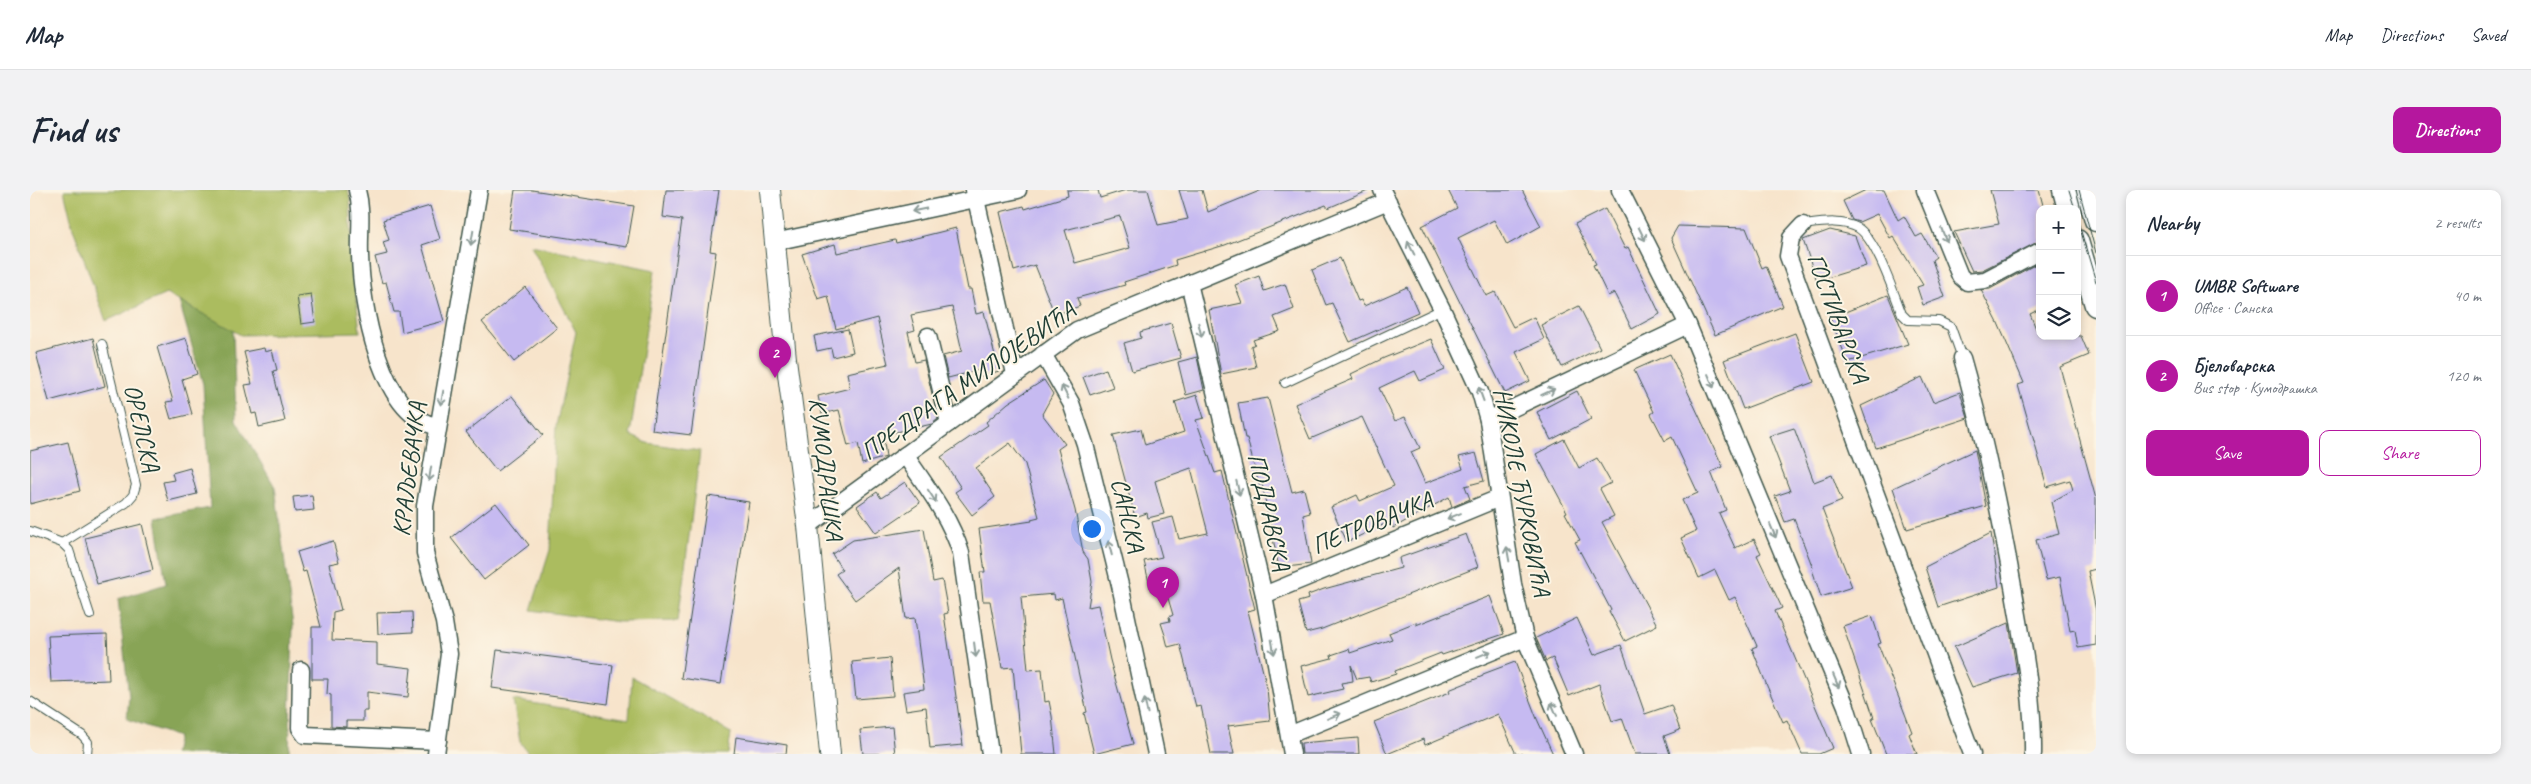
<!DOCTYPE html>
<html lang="en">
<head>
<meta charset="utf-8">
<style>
  body { margin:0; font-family:Caveat,sans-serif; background:#f2f2f3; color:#1f2937 }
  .controls { position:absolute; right:15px; top:15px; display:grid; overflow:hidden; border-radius:10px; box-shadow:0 2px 8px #0003 }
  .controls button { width:45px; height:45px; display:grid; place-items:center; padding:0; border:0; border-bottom:1px solid #e0e1e3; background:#fff; color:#1f2937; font:25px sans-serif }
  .you { position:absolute; left:1061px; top:338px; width:18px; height:18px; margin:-12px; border:4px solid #fff; border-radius:50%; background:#1a73e8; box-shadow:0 0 0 8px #1a73e833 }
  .badge { display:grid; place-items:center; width:32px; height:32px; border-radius:50%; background:#b5179e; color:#fff; font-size:16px; font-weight:700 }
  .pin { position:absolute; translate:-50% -41px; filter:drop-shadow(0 1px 2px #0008) }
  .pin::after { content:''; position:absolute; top:26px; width:18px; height:15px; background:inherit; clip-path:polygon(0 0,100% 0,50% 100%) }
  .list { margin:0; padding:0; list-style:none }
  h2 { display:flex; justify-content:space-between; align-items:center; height:65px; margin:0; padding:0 20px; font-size:21px }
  h2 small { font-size:16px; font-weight:400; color:#747a83 }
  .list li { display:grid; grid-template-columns:32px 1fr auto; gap:15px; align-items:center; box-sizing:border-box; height:80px; padding:0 20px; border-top:1px solid #e0e1e3 }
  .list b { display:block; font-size:19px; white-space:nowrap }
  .list p { margin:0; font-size:16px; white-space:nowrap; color:#747a83 }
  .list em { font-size:16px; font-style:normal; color:#747a83 }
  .actions { display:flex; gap:10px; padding:15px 20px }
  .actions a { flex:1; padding:11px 0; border:1px solid #b5179e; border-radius:10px; text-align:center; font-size:18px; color:#b5179e }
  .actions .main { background:#b5179e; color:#fff }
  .icon { flex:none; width:28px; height:28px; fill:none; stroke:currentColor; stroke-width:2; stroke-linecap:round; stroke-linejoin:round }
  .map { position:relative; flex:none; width:2066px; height:564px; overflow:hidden; border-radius:10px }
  header { display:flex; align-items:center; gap:30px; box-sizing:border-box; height:70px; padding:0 25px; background:#fff; border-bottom:1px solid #e0e1e3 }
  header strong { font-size:24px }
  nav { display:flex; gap:28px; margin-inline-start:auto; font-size:18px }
  .intro { display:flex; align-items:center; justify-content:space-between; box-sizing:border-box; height:120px; padding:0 30px }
  h1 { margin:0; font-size:35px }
  .button { padding:12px 22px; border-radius:10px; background:#b5179e; color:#fff; font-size:18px; font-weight:700 }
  main { display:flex; gap:30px; padding:0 30px }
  aside { flex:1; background:#fff; border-radius:10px; box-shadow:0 2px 8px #0003 }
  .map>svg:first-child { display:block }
</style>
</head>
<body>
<header>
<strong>Map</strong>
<nav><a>Map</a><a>Directions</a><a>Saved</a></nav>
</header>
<div class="intro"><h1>Find us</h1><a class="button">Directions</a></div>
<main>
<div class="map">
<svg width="2066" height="564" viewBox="0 0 2066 564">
  <rect width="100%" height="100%" fill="#fcf5e5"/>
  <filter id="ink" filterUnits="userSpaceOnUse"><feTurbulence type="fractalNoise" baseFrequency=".02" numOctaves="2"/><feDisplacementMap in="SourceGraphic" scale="10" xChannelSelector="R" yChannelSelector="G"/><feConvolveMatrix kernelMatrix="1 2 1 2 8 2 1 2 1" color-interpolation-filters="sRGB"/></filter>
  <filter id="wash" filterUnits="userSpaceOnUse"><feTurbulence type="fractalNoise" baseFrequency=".0096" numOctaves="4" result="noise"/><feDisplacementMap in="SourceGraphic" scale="20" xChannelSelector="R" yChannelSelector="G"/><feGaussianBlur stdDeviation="1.12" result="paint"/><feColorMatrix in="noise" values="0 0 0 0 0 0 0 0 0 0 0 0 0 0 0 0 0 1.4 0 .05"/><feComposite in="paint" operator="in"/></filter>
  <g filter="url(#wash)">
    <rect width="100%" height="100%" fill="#f7e4cb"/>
    <g fill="#abbc5f" stroke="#657c4a">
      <polygon points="34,0 318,0 320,9 322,71 330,142 211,145 136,104 76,131 43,38"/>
      <polygon points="501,55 625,80 600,245 617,253 670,261 648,431 589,432 501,420 520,360 526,236 546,142"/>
      <polygon points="602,487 701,543 698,564 499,564 490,552 483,510 599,529"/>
    </g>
    <polygon fill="#88a456" stroke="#547045" points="149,111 203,140 206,230 245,297 263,436 259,564 144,564 148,547 97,529 99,506 88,409 136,394 126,328 180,318 173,194"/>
    <g id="blocks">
      <g fill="#c6baf1" fill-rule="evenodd">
        <polygon points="485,0 502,0 604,16 597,57 479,39"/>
        <polygon points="636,0 689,0 680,61 686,62 661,245 622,240 652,30 633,27"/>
        <path d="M1037 0H1068L1070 8 1096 0H1118L1128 35 1158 29 1149 0H1172L1178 22 1232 0H1340L1298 18 1296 15 1195 55 1145 70 1146 75 1094 92 1095 95 1047 108 1050 116 1025 125 1005 75 984 81 970 22 994 16 995 19 1038 6ZM1090 26 1100 58 1045 73 1035 40Z"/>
        <polygon points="1418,0 1492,0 1511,36 1477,55 1464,30 1428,48 1456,106 1465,102 1483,137 1504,127 1514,149 1486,162 1500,191 1475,203 1392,36 1427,18"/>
        <polygon points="1836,0 1854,0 1868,30 1874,26 1886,47 1892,44 1906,67 1902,70 1915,107 1893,115 1887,97 1893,95 1863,46 1860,48 1847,24 1829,32 1822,30 1813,11"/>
        <polygon points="1960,0 2009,0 2014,19 2010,19 2010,51 1952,80 1942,81 1924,42 1969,34"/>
        <polygon points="400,16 410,49 392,55 414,131 372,142 369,122 364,122 356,92 352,93 345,67 357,64 353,52 359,50 353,30"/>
        <polygon points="1575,19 1595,59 1598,57 1630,124 1602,139 1584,103 1578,106 1563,75 1566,74 1545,34"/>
        <polygon points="1648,36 1716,38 1732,78 1736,76 1753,116 1685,145 1641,48"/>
        <polygon points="926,38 938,99 941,99 946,124 954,122 969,181 951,186 950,180 918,188 913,166 932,161 922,117 881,125 885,140 878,142 885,172 894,170 908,229 902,234 853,245 856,267 832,274 828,253 818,256 809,220 792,224 788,206 820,198 817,183 858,174 847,128 806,139 798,106 788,109 772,64 805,54 807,63 865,50 866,53"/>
        <polygon points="1800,40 1825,46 1836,76 1787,91 1773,50"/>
        <polygon points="1310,68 1328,111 1331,110 1334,116 1377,97 1388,122 1320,152 1302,113 1296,115 1282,80"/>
        <polygon points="2010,72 2010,119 2000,124 2009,146 2051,146 2059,165 2030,177 2066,309 2066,379 2058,381 2066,421 2066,455 2048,458 2045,440 2040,441 2030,387 2016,390 2006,350 2029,344 2021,312 2043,300 2040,290 2017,297 1988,195 1994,193 1968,133 1951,100 1960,99"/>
        <polygon points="1229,86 1234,101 1255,94 1264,119 1244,127 1250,141 1223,150 1225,154 1221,156 1226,177 1191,184 1179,120 1212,113 1205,95"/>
        <polygon points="495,97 527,138 484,172 452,132"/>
        <polygon points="281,104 285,132 271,134 267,106"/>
        <polygon points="1858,105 1878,154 1818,172 1800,128"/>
        <polygon points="1549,116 1570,158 1532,177 1511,135"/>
        <polygon points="1141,133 1151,168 1102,181 1094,153 1111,148 1110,142"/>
        <polygon points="818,139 823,162 803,167 801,158 787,161 784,146"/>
        <polygon points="1765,143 1784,192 1713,219 1694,170"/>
        <polygon points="63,148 75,196 19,211 6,163"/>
        <polygon points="156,148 167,184 152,189 162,224 141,229 136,212 143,211 127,157"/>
        <polygon points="1401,149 1415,180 1390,191 1385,181 1349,198 1365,231 1375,227 1390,258 1381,262 1395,293 1433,279 1429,267 1446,263 1454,291 1435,296 1440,309 1422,317 1419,307 1363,338 1361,331 1317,352 1301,317 1327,305 1330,311 1364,296 1332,227 1280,249 1265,214 1323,189 1321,184 1354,168"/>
        <polygon points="234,158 235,162 242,160 247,180 243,181 255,231 229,237 226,223 222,224 215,195 222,194 214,162"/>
        <polygon points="1640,164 1693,277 1681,282 1696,320 1689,323 1705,358 1724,349 1731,363 1727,365 1752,418 1745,421 1803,558 1789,564 1772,564 1757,530 1753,532 1737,496 1722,458 1727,456 1705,407 1699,410 1685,380 1669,388 1651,348 1666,341 1652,310 1668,303 1642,247 1635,251 1621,224 1624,222 1604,180"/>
        <polygon points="1167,167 1174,200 1156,205 1148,172"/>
        <polygon points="1076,179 1083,197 1060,205 1053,187"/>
        <polygon points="1892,187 1903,212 1930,202 1938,228 1846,258 1831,216"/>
        <polygon points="1014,190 1023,204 1012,224 1035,254 1028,259 1045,320 1053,362 1058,369 1062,392 1058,417 1068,415 1080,470 1103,554 1064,564 1054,523 1057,522 1032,408 1025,410 1024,404 991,407 998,480 1012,479 1015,512 1019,511 1022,526 1026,564 991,564 983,477 972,478 960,411 953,411 950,382 955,382 949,339 1002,331 1001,329 1009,327 995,274 980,253 946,278 965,307 942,325 925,302 931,298 911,267 958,235 956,232 978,213"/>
        <polygon points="1547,201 1561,229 1521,250 1507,222"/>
        <polygon points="1167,205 1174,228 1166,230 1185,283 1192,281 1221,403 1225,419 1218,421 1237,498 1240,531 1198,536 1204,564 1181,564 1171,516 1166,517 1150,454 1138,457 1135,445 1131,433 1140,431 1139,427 1143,425 1135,398 1121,401 1114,371 1132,367 1122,332 1143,327 1149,349 1178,343 1161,278 1125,291 1134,324 1118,328 1117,323 1105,327 1083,245 1111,239 1115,255 1154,242 1145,212"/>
        <polygon points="482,206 513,245 467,281 436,242"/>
        <polygon points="1238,208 1262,302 1274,299 1280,323 1273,325 1281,374 1249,378 1232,294 1229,295 1217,248 1215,248 1208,213"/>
        <polygon points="1764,238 1784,292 1802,285 1812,311 1792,319 1822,397 1791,407 1782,379 1783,378 1764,329 1755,332 1745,306 1760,301 1739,246"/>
        <polygon points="1534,249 1549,278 1567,268 1581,293 1570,299 1584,326 1572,332 1627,435 1595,451 1579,421 1581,420 1545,352 1550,350 1535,323 1537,322 1506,264"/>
        <polygon points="38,252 50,301 0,314 0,261"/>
        <polygon points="1945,260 1956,316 1877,339 1863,298"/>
        <polygon points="160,278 167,304 138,311 133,292 144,290 142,283"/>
        <polygon points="875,292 890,313 846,343 827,316 847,302 851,308"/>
        <polygon points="282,305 284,320 265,322 263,307"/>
        <polygon points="678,306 719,312 691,494 651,488"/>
        <polygon points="466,313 499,355 454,390 421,348"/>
        <polygon points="112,334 123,380 67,394 55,348"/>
        <polygon points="894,339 903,392 912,390 918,423 914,424 933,555 900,558 896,517 876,520 873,502 894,499 885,428 876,429 869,378 825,410 806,384 812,380 802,364 823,350"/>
        <polygon points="1961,343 1969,397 1908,417 1895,377"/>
        <polygon points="1436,344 1448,377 1292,439 1276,443 1268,412 1279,409 1278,405 1294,399 1371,378 1369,368"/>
        <polygon points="303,351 309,372 299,374 311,420 303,422 302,450 347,452 347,474 381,478 378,507 337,502 337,521 333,521 333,531 316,531 316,537 301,536 301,505 297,504 298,489 282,489 282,437 291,437 276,381 273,382 267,362"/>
        <polygon points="1460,406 1474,444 1412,465 1411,463 1365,481 1366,484 1341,492 1339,487 1327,489 1321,475 1323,491 1311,493 1313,499 1278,507 1271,476 1302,468 1301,465 1319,459 1320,463 1362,449 1359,443 1386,432 1386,435"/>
        <polygon points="382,422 383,442 348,444 347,423"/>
        <polygon points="1842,426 1851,453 1848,454 1882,542 1879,544 1887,564 1856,564 1842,529 1844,528 1813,436"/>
        <polygon points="1547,428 1564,465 1591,455 1615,524 1641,515 1650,540 1634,546 1640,564 1605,564 1592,528 1582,531 1569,494 1539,506 1523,468 1516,471 1506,448"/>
        <polygon points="1979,433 1987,483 1942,497 1924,457"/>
        <polygon points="77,444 79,490 21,492 18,446"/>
        <polygon points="467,460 583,475 578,514 462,498"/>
        <polygon points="860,468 863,506 826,509 822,472"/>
        <polygon points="1485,472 1507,529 1523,564 1486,564 1468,524 1395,555 1393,549 1357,564 1344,532 1420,502 1419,500 1453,486 1453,484"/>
        <polygon points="862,537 865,564 833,564 830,540"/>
        <polygon points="706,547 757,555 756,564 704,564"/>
        <polygon points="1328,548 1329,564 1272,564 1271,553"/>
      </g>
    </g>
  </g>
  <g filter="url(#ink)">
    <use href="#blocks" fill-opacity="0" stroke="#3f564b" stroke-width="1"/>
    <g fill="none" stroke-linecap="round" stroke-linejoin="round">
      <g stroke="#3f564b" stroke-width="10">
        <g id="service">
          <path d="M1773 35C1790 33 1812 29 1828 38 1846 49 1864 104 1872 124L1878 130 1909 131 1921 137 1932 168"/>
          <polyline points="1255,193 1412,119"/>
          <polyline points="0,341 32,353 39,360 60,425"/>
          <polyline points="32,353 96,313 103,305 106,295 72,154"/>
          <polyline points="0,511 52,545 58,552 57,564"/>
        </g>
      </g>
      <g stroke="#3f564b" stroke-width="19">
        <g id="minor">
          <path d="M327 0C333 22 329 42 330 65 331 113 350 227 407 236"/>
          <polyline points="944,0 985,184"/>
          <polyline points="1352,0 1412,119 1450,202 1458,230 1483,394 1495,448 1544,564"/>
          <polyline points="1590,0 1658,135 1816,516 1831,564"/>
          <polyline points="1895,0 1930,86 1937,92 1955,90 2010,61"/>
          <polyline points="1773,35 1761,48 1758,66 1942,564"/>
          <polyline points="744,52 988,0"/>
          <polyline points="1159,93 1234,405 1262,564"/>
          <polyline points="898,146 919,233"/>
          <polyline points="1013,164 1041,213 1055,254 1090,395 1126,564"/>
          <path d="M1932 168C1954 245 1970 323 1984 402 1993 455 2004 510 2003 564"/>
          <polyline points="1458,230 1658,135"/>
          <path d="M875 265C896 296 920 327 931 363L960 564"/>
          <polyline points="778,336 1047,140 1358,11"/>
          <polyline points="1234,405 1469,308"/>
          <polyline points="271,480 270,538 275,545 408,551"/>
          <polyline points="1259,545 1495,448"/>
          <polyline points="406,564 419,464 414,432 395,363 395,316 449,0"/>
        </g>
      </g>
      <g stroke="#3f564b" stroke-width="22">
        <polyline id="tertiary" points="740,0 756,169 778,336 800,564"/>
      </g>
      <g stroke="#3f564b" stroke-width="25">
        <g id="secondary">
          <polyline points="2034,0 2039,19"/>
          <polyline points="2058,0 2066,30"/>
          <polyline points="2047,51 2066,115"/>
        </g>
      </g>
      <use href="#service" stroke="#fff" stroke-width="8"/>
      <use href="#minor" stroke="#fff" stroke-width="16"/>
      <use href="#tertiary" stroke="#fff" stroke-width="20"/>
      <use href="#secondary" stroke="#fff" stroke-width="22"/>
      <g stroke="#1f3d34" stroke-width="1">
        <polyline points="2039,0 2045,19"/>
        <polyline points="2049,0 2066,63"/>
        <polyline points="2047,28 2066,92"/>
      </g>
    </g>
    <defs><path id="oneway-shaft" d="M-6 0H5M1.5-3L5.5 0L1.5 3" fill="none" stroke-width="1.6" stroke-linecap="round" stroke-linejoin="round" transform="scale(1.25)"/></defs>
    <g stroke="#8f9e9a">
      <use href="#oneway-shaft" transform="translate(889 20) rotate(168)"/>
      <use href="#oneway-shaft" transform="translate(1612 44) rotate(64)"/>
      <use href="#oneway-shaft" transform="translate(1914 45) rotate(68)"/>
      <use href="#oneway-shaft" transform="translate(442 48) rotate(100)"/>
      <use href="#oneway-shaft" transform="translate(1381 58) rotate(-117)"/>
      <use href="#oneway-shaft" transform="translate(1170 140) rotate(77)"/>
      <use href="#oneway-shaft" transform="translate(1681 191) rotate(67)"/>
      <use href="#oneway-shaft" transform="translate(1035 202) rotate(-117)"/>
      <use href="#oneway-shaft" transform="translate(1518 202) rotate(-25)"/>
      <use href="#oneway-shaft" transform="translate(1451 204) rotate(-110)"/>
      <use href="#oneway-shaft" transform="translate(412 208) rotate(100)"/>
      <use href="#oneway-shaft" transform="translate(400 284) rotate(99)"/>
      <use href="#oneway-shaft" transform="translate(1208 298) rotate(77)"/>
      <use href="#oneway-shaft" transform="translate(902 306) rotate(57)"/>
      <use href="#oneway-shaft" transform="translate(1424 326) rotate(158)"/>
      <use href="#oneway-shaft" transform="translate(1743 341) rotate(67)"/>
      <use href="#oneway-shaft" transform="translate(1080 358) rotate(-104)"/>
      <use href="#oneway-shaft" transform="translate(1478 364) rotate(-100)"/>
      <use href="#oneway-shaft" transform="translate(1243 457) rotate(80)"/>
      <use href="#oneway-shaft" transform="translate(945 460) rotate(83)"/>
      <use href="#oneway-shaft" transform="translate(1454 464) rotate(-22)"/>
      <use href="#oneway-shaft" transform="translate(1806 491) rotate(67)"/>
      <use href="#oneway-shaft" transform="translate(1116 516) rotate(-102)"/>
      <use href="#oneway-shaft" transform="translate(1524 519) rotate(-113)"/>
      <use href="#oneway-shaft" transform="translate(1304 526) rotate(-22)"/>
    </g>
  </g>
  <g text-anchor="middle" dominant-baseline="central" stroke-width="4" stroke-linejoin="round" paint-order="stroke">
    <g font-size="25" fill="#1f3d34" stroke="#fcf5e5">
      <text transform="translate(1808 128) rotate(70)">ГОСТИВАРСКА</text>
      <text transform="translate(938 191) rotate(-35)">ПРЕДРАГА МИЛОЈЕВИЋА</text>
      <text transform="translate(112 238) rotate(77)">ОРЕЛСКА</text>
      <text transform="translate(379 279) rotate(-83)">КРАЉЕВАЧКА</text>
      <text transform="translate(796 279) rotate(83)">КУМОДРАШКА</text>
      <text transform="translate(1492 302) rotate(79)">НИКОЛЕ ЂУРКОВИЋА</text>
      <text transform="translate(1239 322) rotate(77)">ПОДРАВСКА</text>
      <text transform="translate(1098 325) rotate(76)">САНСКА</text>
      <text transform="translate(1342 333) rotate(-22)">ПЕТРОВАЧКА</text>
    </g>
  </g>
</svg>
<div class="controls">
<button>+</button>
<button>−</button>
<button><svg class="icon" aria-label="layers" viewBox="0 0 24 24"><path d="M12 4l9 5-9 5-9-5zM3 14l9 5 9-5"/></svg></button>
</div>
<div class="you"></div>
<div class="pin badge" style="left:1133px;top:418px">1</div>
<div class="pin badge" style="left:745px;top:188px">2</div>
</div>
<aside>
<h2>Nearby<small>2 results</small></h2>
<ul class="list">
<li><span class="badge">1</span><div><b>UMBR Software</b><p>Office · Санска</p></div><em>40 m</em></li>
<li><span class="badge">2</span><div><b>Бјеловарска</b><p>Bus stop · Кумодрашка</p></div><em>120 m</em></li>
</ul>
<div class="actions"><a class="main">Save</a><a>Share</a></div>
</aside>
</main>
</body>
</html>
